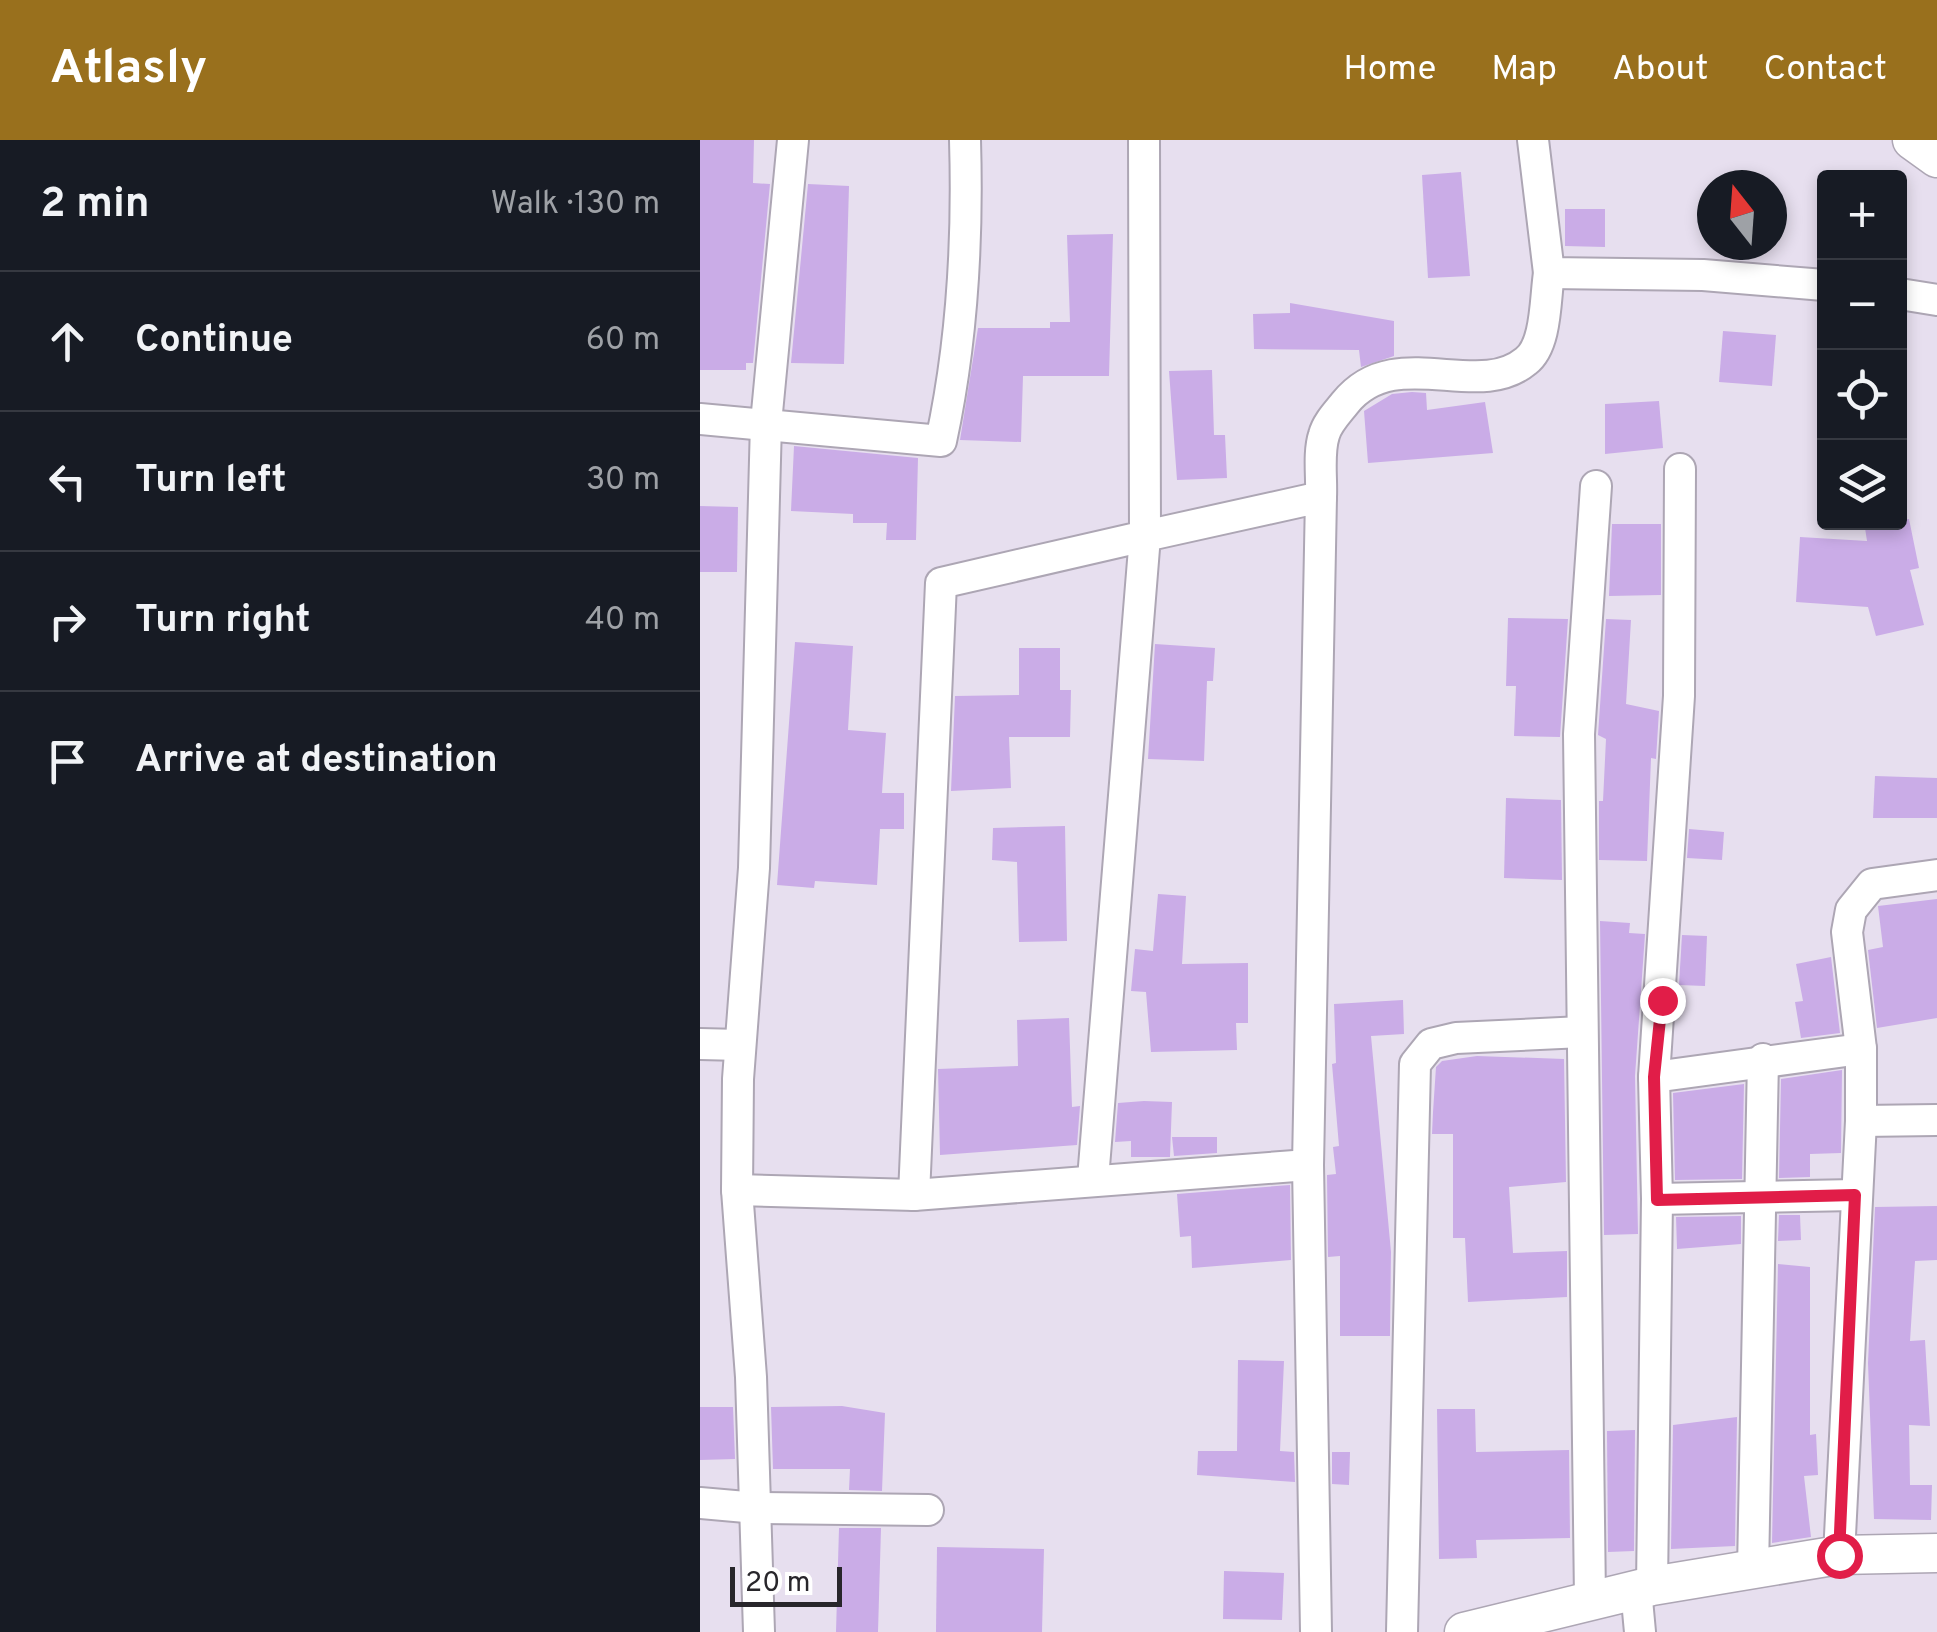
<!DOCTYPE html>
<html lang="en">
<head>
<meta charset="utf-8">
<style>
  body { margin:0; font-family:Overpass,sans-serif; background:#20242c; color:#f1f3f6 }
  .controls { position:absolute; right:30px; top:30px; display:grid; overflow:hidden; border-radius:10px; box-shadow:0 5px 15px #0003 }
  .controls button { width:90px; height:90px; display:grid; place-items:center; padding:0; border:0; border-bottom:2px solid #363941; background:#171b24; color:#f1f3f6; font:50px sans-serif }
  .compass { position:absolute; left:997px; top:30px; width:90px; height:90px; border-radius:50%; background:#171b24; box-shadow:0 5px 15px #0003; rotate:343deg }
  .scale { position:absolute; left:30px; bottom:25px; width:112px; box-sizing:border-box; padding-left:10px; border:5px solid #28262b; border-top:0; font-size:28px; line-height:35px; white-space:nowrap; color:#28262b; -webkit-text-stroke:8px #fff; paint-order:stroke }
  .stop { position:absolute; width:30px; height:30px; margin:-22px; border:8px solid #e11d48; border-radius:50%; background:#fff }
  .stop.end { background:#e11d48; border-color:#fff; box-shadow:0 2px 10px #0008 }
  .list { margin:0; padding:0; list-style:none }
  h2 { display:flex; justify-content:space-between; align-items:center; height:130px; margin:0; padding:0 40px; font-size:42px }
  h2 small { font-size:32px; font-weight:400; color:#9ea1a6 }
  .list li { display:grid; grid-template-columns:65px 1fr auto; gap:30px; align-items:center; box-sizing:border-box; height:140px; padding:0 40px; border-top:2px solid #363941 }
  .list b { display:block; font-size:38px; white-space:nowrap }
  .list em { font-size:32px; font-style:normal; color:#9ea1a6 }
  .icon { flex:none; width:55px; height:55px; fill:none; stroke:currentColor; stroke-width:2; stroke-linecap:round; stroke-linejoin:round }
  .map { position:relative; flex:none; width:1237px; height:1492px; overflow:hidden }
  header { display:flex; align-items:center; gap:60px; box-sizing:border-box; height:140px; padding:0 50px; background:#99701d; color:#fff }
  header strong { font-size:48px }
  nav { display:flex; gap:55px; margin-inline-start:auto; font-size:35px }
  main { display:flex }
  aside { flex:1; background:#171b24 }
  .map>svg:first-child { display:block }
</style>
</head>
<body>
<header>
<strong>Atlasly</strong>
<nav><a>Home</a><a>Map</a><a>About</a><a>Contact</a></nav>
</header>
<main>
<aside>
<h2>2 min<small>Walk · 130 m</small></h2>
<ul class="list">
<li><svg class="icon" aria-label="ahead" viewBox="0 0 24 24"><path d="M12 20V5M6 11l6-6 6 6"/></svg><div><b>Continue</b></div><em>60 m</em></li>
<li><svg class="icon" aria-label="left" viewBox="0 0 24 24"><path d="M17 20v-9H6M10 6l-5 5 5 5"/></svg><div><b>Turn left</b></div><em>30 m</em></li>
<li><svg class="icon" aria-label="right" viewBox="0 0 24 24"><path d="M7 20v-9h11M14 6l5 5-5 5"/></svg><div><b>Turn right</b></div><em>40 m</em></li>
<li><svg class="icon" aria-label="arrive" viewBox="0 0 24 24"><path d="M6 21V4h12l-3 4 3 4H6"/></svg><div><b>Arrive at destination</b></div></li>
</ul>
</aside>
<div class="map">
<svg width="1237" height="1492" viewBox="0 0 1237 1492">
  <rect width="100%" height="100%" fill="#e7dfef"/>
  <g fill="#caace7">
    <polygon points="0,0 54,0 53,43 70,44 53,223 46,223 46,230 0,230"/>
    <polygon points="761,32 770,136 728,138 722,35"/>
    <polygon points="108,44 149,46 144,224 91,223"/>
    <polygon points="865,69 905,69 905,107 865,106"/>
    <polygon points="413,94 409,236 323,236 321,302 260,300 278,188 350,188 350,182 370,182 367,95"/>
    <polygon points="590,163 694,181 694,216 661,227 659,210 554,209 553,174 590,173"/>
    <polygon points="1023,191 1076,195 1072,246 1019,242"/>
    <polygon points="512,230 514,295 525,295 527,338 477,340 469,231"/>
    <polygon points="712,252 726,253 727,270 785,262 793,313 668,323 664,271 692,254"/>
    <polygon points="959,261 963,308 905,314 905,264"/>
    <polygon points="94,306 218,318 216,400 186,400 187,383 153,383 153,374 91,371"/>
    <polygon points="0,366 38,367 37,432 0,432"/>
    <polygon points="1209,379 1219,428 1210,430 1224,485 1176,496 1168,467 1096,462 1100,397 1167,401 1165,388"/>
    <polygon points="912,384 961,384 961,455 909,456"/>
    <polygon points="808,478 868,479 860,597 814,596 816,546 806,546"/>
    <polygon points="906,479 931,480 926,564 959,571 956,619 951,618 947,721 899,720 899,661 903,661 906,599 898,595"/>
    <polygon points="95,502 153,506 148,590 186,593 182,653 204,653 204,689 180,689 177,745 115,741 114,748 77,745"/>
    <polygon points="455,504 515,508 513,541 507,541 504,621 448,619"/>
    <polygon points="319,508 360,508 360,550 371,550 370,597 309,597 311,648 251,651 255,556 319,555"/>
    <polygon points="1175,636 1237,638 1237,678 1173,678"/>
    <polygon points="806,658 861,660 862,740 804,738"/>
    <polygon points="365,686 367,801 319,802 317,722 292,720 293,688"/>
    <polygon points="989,689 1024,692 1022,720 987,718"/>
    <polygon points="458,754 486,756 482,824 548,823 548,883 536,883 537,910 451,912 446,852 431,851 435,809 453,811"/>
    <polygon points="1237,759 1237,878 1177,888 1168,810 1183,807 1178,766"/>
    <polygon points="900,781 930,783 929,793 945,794 935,936 938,1094 904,1095"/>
    <polygon points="982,795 1007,796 1005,846 979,845"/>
    <polygon points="1131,817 1140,893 1101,898 1095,862 1103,861 1096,824"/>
    <polygon points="703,860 704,894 671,896 691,1112 690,1196 640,1196 640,1116 628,1117 627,1035 636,1034 633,1007 639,1006 632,924 636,923 634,864"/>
    <polygon points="369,878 372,967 380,966 377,1005 240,1015 238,929 318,926 317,880"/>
    <polygon points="777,916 864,919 866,1042 809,1047 813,1113 867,1111 867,1157 768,1162 765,1098 753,1098 753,994 732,994 733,972 736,927 742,921"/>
    <polygon points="1142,930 1141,1013 1110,1014 1110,1037 1079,1038 1081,939"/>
    <polygon points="1044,944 1042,1039 975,1040 973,953"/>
    <polygon points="444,961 472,962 470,1017 431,1017 431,1001 415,1002 418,963"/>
    <polygon points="472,997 517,997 517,1013 474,1016"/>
    <polygon points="590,1045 591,1120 492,1128 491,1096 480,1097 477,1054"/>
    <polygon points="1237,1066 1237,1120 1215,1121 1210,1201 1225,1200 1230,1286 1209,1285 1210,1345 1232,1345 1231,1380 1174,1379 1168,1223 1175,1067"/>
    <polygon points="1079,1075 1100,1075 1101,1100 1078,1101"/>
    <polygon points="1041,1076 1041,1104 977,1109 976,1077"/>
    <polygon points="1078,1124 1110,1127 1110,1295 1116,1294 1118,1335 1104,1336 1111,1397 1072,1403"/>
    <polygon points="538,1220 584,1221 580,1311 594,1312 595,1342 497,1335 498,1311 537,1311"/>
    <polygon points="142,1266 185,1273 182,1351 149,1350 150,1329 73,1329 71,1267"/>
    <polygon points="0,1267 33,1267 35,1319 0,1320"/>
    <polygon points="737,1269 775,1269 776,1312 869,1310 870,1398 776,1400 777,1418 739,1419"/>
    <polygon points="1037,1277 1035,1406 971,1409 973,1285"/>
    <polygon points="935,1290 934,1411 908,1412 907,1291"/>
    <polygon points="632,1312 650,1312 649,1345 632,1344"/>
    <polygon points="139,1388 181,1388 178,1492 136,1492"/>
    <polygon points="237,1407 344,1409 342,1492 236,1492"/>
    <polygon points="524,1431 584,1433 582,1480 523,1479"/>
  </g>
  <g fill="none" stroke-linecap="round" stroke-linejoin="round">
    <g stroke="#ada6b4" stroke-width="34">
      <g id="minor">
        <polyline points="833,0 849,133 1003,135 1124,145"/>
        <polyline points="1200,154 1237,160"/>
        <path d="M0 279 241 301C262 204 268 100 265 0"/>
        <path d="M621 357C622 338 618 313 624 295 627 283 638 272 645 263 695 201 777 262 826 221 847 205 845 158 849 133"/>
        <polyline points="0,904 40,905"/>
        <polyline points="954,937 1161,909"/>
        <polyline points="1161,981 1237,980"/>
        <polyline points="393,1039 445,396 621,357 608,1025 616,1492"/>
        <polyline points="37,1050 214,1055 608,1025"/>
        <polyline points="214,1055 241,443 445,396 444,0"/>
        <polyline points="957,1059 1155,1055"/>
        <polyline points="0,1363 57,1368 228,1370"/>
        <polyline points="1139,1415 1161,981 1161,909 1147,792 1151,770 1172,744 1237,735"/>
        <polyline points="1053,1430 1063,919"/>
        <polyline points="952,1446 957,1059 954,937 979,556 980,329"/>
        <polyline points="936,1449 940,1492"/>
        <polyline points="890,1459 879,594 896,346"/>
        <polyline points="59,1492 51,1237 37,1050 38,939 54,728 66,283 93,0"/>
        <polyline points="702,1492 715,924 731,904 756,898 882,892"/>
      </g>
    </g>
    <g stroke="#ada6b4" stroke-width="41">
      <g id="tertiary">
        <polyline points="1212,0 1237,18"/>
        <polyline points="764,1492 952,1446 1139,1415 1237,1413"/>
      </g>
    </g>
    <use href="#minor" stroke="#fff" stroke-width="30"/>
    <use href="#tertiary" stroke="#fff" stroke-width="38"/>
  </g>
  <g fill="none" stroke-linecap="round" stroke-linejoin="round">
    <polyline stroke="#e11d48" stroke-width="12" points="962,860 954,937 957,1060 1155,1055 1139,1415"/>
  </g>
</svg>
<div class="controls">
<button>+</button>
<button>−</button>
<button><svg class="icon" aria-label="locate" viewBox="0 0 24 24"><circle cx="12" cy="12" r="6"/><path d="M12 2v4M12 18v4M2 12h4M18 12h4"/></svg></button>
<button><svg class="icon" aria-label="layers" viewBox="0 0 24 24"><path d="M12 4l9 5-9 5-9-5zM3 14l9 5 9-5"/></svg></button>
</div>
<svg class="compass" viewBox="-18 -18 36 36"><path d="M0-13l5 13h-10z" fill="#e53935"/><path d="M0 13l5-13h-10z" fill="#9ea1a6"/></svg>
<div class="scale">20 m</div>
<div class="stop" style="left:1139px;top:1415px"></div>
<div class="stop end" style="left:962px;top:860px"></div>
</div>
</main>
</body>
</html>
